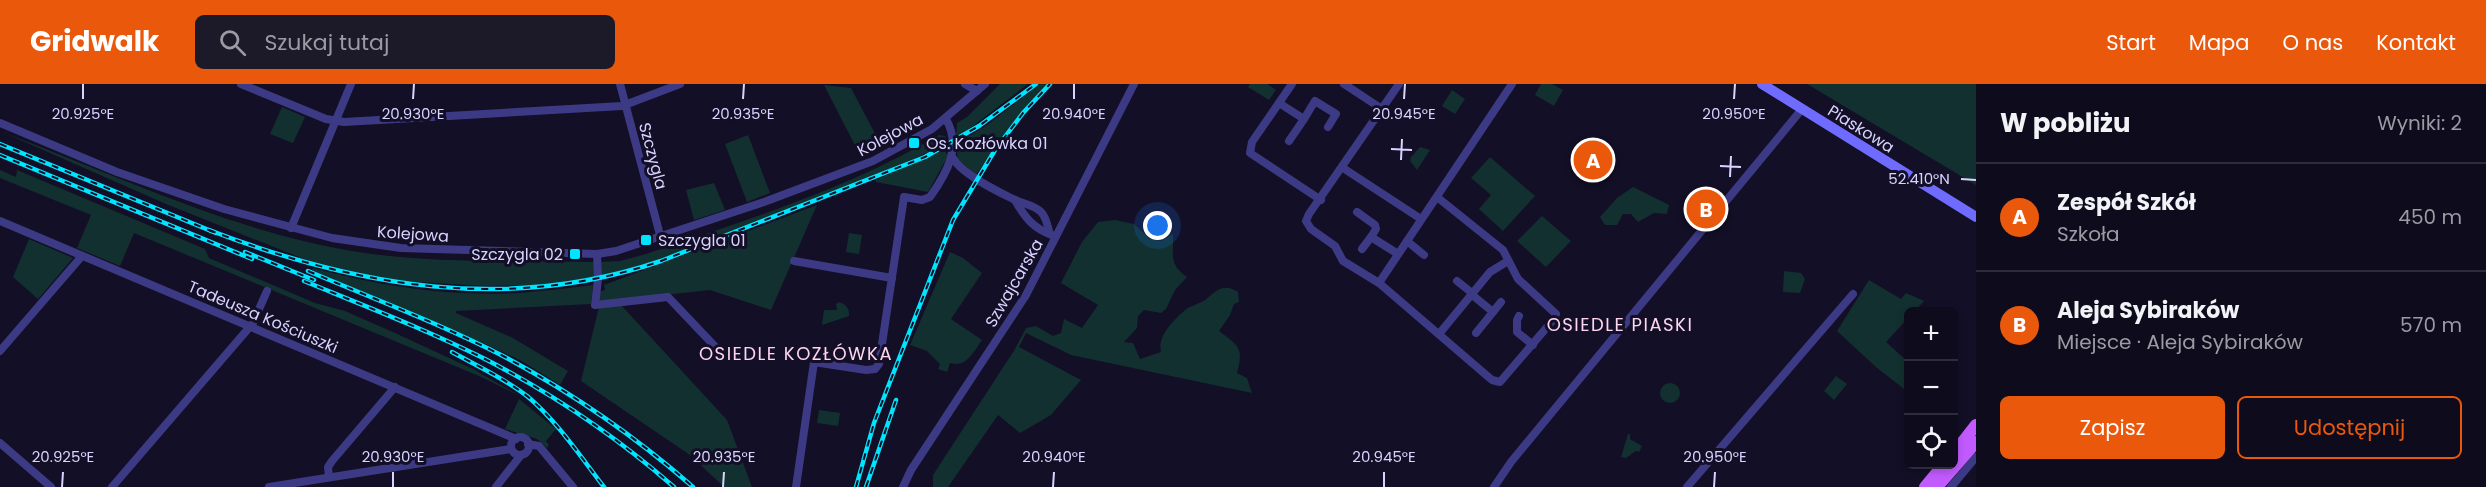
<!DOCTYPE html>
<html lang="pl">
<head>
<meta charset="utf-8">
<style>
  body { margin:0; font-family:Poppins,sans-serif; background:#1c1929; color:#f1f3f6 }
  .controls { position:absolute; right:18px; bottom:18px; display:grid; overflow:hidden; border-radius:9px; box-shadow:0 3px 9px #0003 }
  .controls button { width:54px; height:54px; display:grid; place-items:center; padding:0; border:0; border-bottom:2px solid #2e2b3b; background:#0e0b1c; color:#f1f3f6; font:30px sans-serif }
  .you { position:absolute; left:1158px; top:142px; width:21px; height:21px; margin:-15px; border:4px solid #fff; border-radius:50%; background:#1a73e8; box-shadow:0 0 0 9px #1a73e833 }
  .badge { display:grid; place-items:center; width:39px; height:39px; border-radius:50%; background:#ea580c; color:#fff; font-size:20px; font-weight:700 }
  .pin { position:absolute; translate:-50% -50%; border:3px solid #fff; box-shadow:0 2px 6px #0006 }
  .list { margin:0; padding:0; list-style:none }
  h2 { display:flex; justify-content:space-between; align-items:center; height:78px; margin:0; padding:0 24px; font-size:26px }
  h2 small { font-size:20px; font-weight:400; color:#9b9ba3 }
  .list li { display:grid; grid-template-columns:39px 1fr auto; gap:18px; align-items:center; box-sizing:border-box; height:108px; padding:0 24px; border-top:2px solid #2e2b3b }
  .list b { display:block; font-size:22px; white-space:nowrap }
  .list p { margin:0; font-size:20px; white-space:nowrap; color:#9b9ba3 }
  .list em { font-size:20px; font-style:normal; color:#9b9ba3 }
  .actions { display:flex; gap:12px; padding:18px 24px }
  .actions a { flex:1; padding:14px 0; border:2px solid #ea580c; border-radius:9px; text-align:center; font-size:21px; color:#ea580c }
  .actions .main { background:#ea580c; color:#fff }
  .icon { flex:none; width:33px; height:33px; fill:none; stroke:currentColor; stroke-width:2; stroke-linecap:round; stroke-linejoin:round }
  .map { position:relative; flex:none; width:1976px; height:403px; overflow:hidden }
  header { display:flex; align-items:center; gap:36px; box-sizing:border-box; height:84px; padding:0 30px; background:#ea580c; color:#fff }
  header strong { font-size:28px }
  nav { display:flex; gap:33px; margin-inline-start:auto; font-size:21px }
  .search { width:420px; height:54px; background:#1c1929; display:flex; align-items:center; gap:15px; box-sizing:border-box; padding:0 21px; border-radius:9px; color:#9b9ba3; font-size:22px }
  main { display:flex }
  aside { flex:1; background:#0e0b1c }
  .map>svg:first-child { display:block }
</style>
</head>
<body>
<header>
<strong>Gridwalk</strong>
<div class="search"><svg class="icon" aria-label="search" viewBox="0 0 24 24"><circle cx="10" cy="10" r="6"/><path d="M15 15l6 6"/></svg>Szukaj tutaj</div>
<nav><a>Start</a><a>Mapa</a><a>O nas</a><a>Kontakt</a></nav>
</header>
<main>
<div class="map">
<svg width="1976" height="403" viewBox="0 0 1976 403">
  <rect width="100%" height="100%" fill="#130f26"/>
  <g fill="#12302f">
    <polygon points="1000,0 1028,0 956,55 957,39 967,33"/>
    <polygon points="1040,0 1048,0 1009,44 976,91 958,76 956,60 986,42"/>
    <polygon points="1250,0 1267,0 1276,6 1269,16 1248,3"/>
    <polygon points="1541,0 1552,0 1563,6 1554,22 1535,11"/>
    <polygon points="1807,0 1976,0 1976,101"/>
    <polygon points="824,1 851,4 881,61 860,71"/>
    <polygon points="1452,6 1465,15 1455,30 1442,22"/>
    <polygon points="282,23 305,33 293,59 270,50"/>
    <path d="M0 47C118 92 233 148 358 168 436 180 517 176 595 178L596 193 537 201 484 202 401 197 342 186 314 179 166 120Z"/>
    <polygon points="748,51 770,109 747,118 725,60"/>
    <path d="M939 51 945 52 947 55 943 57 945 61 871 93 699 160 645 181 601 193 599 178 620 177 646 170C744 137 850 104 939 51Z"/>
    <polygon points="1420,63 1430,66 1417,86 1410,77 1411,73"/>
    <polygon points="944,65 948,72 928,108 876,98 876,96"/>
    <polygon points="1490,73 1535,112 1503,147 1479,125 1491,111 1471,94"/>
    <polygon points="0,86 16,93 17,86 205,165 209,174 315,219 345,227 395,249 473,285 520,312 479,292 134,149 120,182 77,164 91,131 0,94"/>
    <polygon points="714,99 725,126 694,136 686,106"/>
    <polygon points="1633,103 1669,121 1667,130 1654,129 1638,138 1631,130 1623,130 1617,141 1605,141 1600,133 1617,114"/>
    <polygon points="817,121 771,226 710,206 600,218 598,208 605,206 604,201"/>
    <polygon points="1542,132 1571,157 1546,183 1517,157"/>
    <path d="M1115 136 1134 140 1150 155 1161 157 1173 150C1174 171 1168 180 1187 193L1175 206 1166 225 1161 229 1144 226 1138 232 1137 244 1124 258 1133 259 1140 275 1161 268C1157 252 1173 237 1185 226 1190 222 1199 220 1205 216 1212 211 1217 204 1225 204 1230 203 1234 206 1238 208L1239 218 1234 220 1230 231 1219 247C1239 262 1244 264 1237 289L1247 294 1252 309 1071 271 1026 249 1019 263 1081 296 1051 331 1020 349 998 331 948 403H933V391L1015 265 1026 244 1036 242 1053 252 1061 249 1064 235 1082 244 1098 221 1061 199 1082 158 1098 138Z"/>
    <polygon points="849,149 862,151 859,170 846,168"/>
    <polygon points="29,155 73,174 38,215 13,193"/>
    <path d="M950 168 963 174 982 189 951 235 982 256C973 268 967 284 950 279L947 288 938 285 940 280 927 267 910 261Z"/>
    <path d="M313 184C379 202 450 213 519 209 544 207 569 204 593 201L591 220 456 227V229L513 254 568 287 560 301 520 276 485 260 312 186Z"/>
    <polygon points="1784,187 1801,189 1805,195 1800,209 1783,208"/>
    <polygon points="1869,196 1901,215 1906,209 1924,217 1915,227 1908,228 1908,234 1886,258 1908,278 1908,308 1876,283 1837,247"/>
    <path d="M839 218C846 220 850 225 849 232L822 241 824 226H837L836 220Z"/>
    <polygon points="621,221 727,336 752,403 724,403 690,371 581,297 599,223"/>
    <polygon points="1836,292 1847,300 1834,316 1824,307"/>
    <circle cx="1670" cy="309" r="10"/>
    <polygon points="519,315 556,345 546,357 549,361 547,364 537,355 505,345"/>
    <polygon points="819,326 840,329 838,342 817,339"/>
    <polygon points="1628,350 1630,350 1630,355 1642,362 1639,368 1636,367 1626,374 1621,373"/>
  </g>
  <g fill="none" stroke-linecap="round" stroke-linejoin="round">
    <g stroke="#3d3a85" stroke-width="8">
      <polyline points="241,0 326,35 344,38 622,22 680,0"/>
      <polyline points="620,0 660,151"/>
      <polyline points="965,0 977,7"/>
      <polyline points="1292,0 1252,58 1250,69 1321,116"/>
      <polyline points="1344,0 1382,25"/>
      <polyline points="1279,19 1304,35 1289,57"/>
      <polyline points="1304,35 1315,17 1336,30 1328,43"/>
      <polyline points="0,39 117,88 224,125 332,154 401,164 597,170 616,167 764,118 873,77 932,45 985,0"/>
      <path d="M953 74C961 90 999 108 1015 116 1024 120 1034 121 1041 128 1047 134 1047 142 1050 150"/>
      <polyline points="1343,84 1421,135"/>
      <polyline points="1437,113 1503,166 1518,195 1556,230 1554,235 1500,298 1492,296 1379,199 1512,0"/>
      <path d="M1015 116C1025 134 1033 144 1052 151"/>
      <polyline points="1357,128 1375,141 1376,145 1371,153"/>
      <polyline points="0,137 516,355"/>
      <polyline points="291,144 351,0"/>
      <polyline points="1407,157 1424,171"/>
      <polyline points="1362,165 1371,153 1398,170"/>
      <polyline points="597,170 598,195 595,221 668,213 725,273"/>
      <polyline points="794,177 892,194"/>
      <polyline points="1457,197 1472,209"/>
      <polyline points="1379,199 1343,177 1335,162 1311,145 1306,137 1309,130 1399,0"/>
      <polyline points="1471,210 1493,228 1476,249"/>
      <polyline points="1493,228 1501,218"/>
      <polyline points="1519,232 1517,236 1517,248 1533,261"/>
      <polyline points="1439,250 1490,188 1508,177"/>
      <polyline points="0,267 82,172"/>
      <circle cx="520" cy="362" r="9"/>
      <polyline points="0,359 51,403"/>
      <polyline points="528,360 539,362 573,403"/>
      <polyline points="329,393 328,383 332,377 395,303"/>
      <polyline points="112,403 253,239 267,207"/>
      <polyline points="269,403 511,365"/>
      <polyline points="496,403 521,371"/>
      <path d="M796 403 814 278 866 286 875 285 879 280 904 113 922 116 930 113C947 89 962 63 946 35"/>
      <polyline points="903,403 911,386 1026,211 1134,0"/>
      <polyline points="1494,403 1511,378 1802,25"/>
      <polyline points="1687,403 1853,210"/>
      <polyline points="1951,403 1976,373"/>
    </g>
    <polyline stroke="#6f6bff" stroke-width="10" points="1762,0 1976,133"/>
    <g stroke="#c25bff" stroke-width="12">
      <polyline points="1954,369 1976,341"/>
      <polyline points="1925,403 1944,380"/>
      <polyline points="1937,403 1976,358"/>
    </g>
    <g stroke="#00e5ff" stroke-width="4.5">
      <g id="rail">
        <polyline points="0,60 216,149"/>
        <polyline points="0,71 252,175"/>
        <path d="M209 146C357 203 508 229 661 177L925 73 979 42 1036 0"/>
        <polyline points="245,168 314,196"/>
        <path d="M308 187C374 215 441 240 505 273 572 309 635 352 693 403"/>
        <path d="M304 197C365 222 427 246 485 275 553 310 617 353 674 403"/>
        <path d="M452 268C477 282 504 294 527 312 557 337 580 372 604 403"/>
        <polyline points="856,403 874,339 953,136 995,66 1023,29 1050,0"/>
        <polyline points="866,403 896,316"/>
      </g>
    </g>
    <use href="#rail" stroke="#130f26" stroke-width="2" stroke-dasharray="7" stroke-linecap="butt"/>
  </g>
  <path fill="none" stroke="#d9d4ff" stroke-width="2" d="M83 15V0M413 15 414 0M743 15 744 0M1074 15V0M1404 15 1405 0M1734 15 1735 0M1391 65 1412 66M1401 76 1402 55M1720 82 1741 83M1730 93 1731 72M1961 95 1976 96M62 403 63 388M393 403V388M723 403 724 388M1053 403 1054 388M1384 403V388M1714 403 1715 388"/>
  <g fill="#00e5ff" stroke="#130f26" stroke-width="2">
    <rect x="908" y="53" width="12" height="12" rx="3"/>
    <rect x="640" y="150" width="12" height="12" rx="3"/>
    <rect x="569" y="164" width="12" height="12" rx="3"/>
  </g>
  <g text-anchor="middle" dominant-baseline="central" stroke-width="6" stroke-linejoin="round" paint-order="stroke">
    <g font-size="16" fill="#d9d4ff" stroke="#130f26">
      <text transform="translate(1861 45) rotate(32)">Piaskowa</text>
      <text transform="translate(890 51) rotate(-28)">Kolejowa</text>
      <text transform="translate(653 72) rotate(75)">Szczygla</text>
      <text transform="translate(413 150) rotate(4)">Kolejowa</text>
      <text transform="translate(1014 199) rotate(-60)">Szwajcarska</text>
      <text transform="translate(263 233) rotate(23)">Tadeusza Kościuszki</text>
    </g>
    <g font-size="16" fill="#d9d4ff" stroke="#130f26" text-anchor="start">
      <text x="926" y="59">Os. Kozłówka 01</text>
      <text x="658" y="156">Szczygla 01</text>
      <text x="563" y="170" text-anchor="end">Szczygla 02</text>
    </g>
    <g font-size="18" letter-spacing="1.5" fill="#ffd6f0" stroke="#130f26">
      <text x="1620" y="240">OSIEDLE PIASKI</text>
      <text x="796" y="269">OSIEDLE KOZŁÓWKA</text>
    </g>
  </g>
  <g font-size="15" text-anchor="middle" fill="#d9d4ff" stroke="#130f26" stroke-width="6" stroke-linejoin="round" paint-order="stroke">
    <text x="83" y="35">20.925°E</text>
    <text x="413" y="35">20.930°E</text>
    <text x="743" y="35">20.935°E</text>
    <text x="1074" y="35">20.940°E</text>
    <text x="1404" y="35">20.945°E</text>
    <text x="1734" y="35">20.950°E</text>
    <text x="1919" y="100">52.410°N</text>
    <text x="63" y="378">20.925°E</text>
    <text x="393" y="378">20.930°E</text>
    <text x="724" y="378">20.935°E</text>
    <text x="1054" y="378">20.940°E</text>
    <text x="1384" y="378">20.945°E</text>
    <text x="1715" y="378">20.950°E</text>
  </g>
</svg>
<div class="controls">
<button>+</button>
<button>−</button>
<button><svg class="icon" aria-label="locate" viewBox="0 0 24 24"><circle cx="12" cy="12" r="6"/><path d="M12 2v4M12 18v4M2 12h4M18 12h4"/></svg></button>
</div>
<div class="you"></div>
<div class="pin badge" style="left:1593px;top:76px">A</div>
<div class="pin badge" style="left:1706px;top:125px">B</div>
</div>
<aside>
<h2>W pobliżu<small>Wyniki: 2</small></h2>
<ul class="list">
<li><span class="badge">A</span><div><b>Zespół Szkół</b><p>Szkoła</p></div><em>450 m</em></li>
<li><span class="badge">B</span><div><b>Aleja Sybiraków</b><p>Miejsce · Aleja Sybiraków</p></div><em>570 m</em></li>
</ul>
<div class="actions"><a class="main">Zapisz</a><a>Udostępnij</a></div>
</aside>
</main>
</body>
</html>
